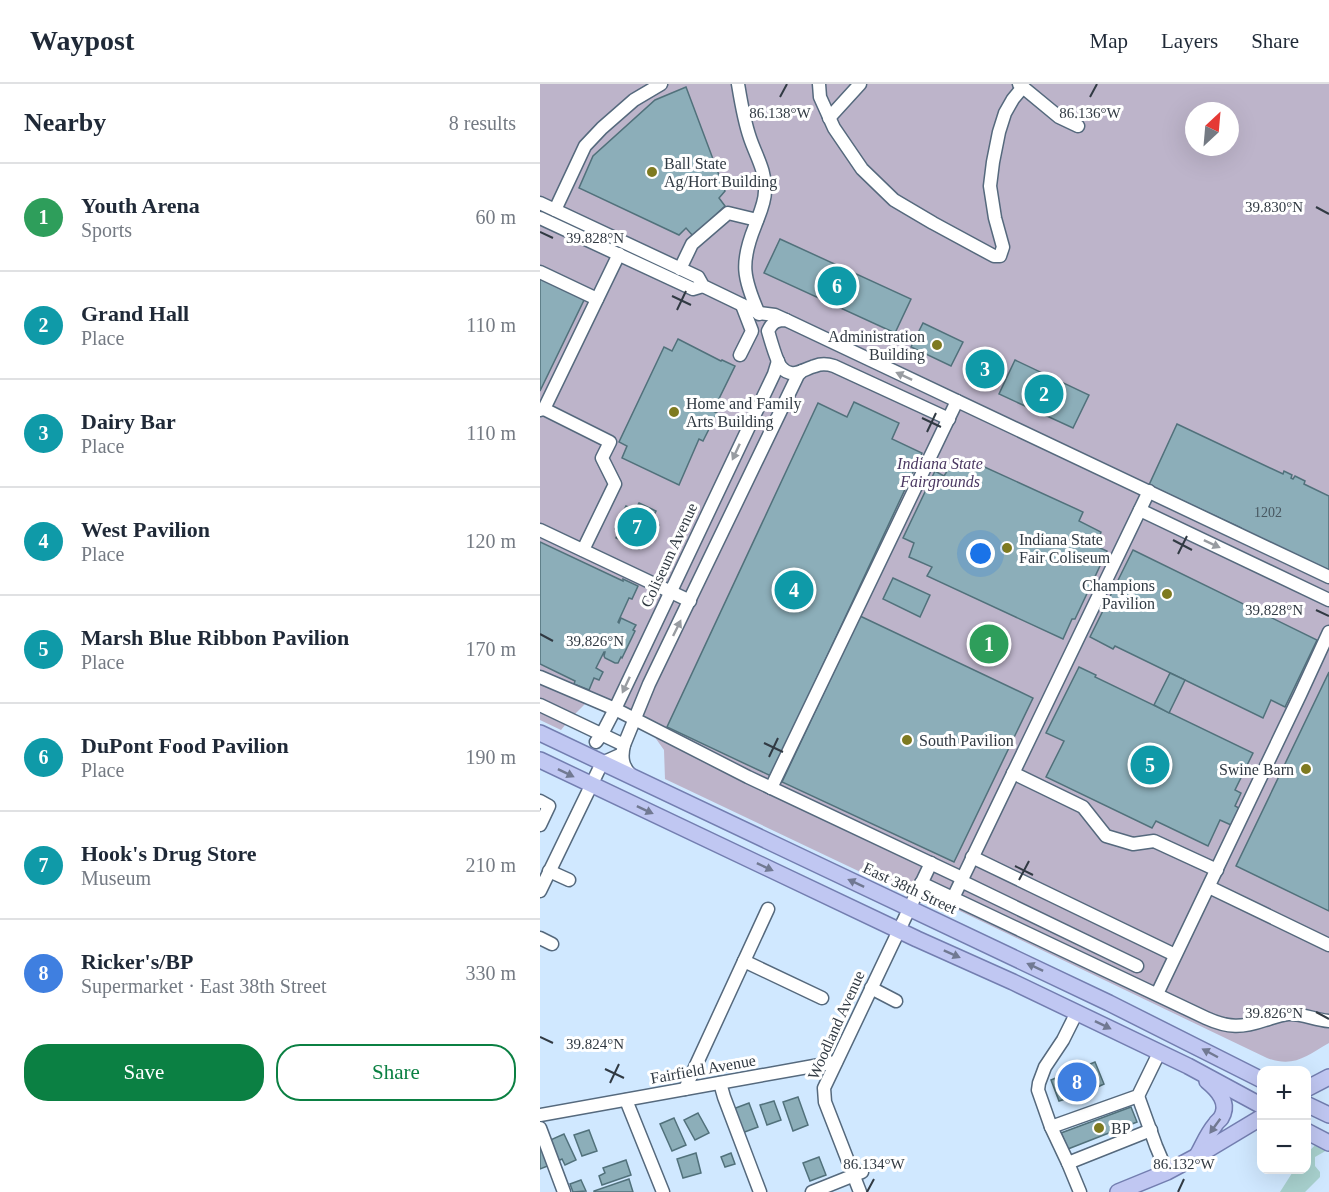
<!DOCTYPE html>
<html lang="en">
<head>
<meta charset="utf-8">
<style>
  body { margin:0; font-family:"Times New Roman",serif; background:#f6f6f7; color:#1f2937 }
  .controls { position:absolute; right:18px; bottom:18px; display:grid; overflow:hidden; border-radius:12px; box-shadow:0 6px 24px #0002 }
  .controls button { width:54px; height:54px; display:grid; place-items:center; padding:0; border:0; border-bottom:2px solid #e0e1e3; background:#fff; color:#1f2937; font:30px sans-serif }
  .compass { position:absolute; left:645px; top:18px; width:54px; height:54px; border-radius:50%; background:#fff; box-shadow:0 6px 24px #0002; rotate:26deg }
  .you { position:absolute; left:441px; top:470px; width:21px; height:21px; margin:-15px; border:4px solid #fff; border-radius:50%; background:#1a73e8; box-shadow:0 0 0 9px #1a73e833 }
  .badge { display:grid; place-items:center; width:39px; height:39px; border-radius:50%; background:#0b8043; color:#fff; font-size:20px; font-weight:700 }
  .pin { position:absolute; translate:-50% -50%; border:3px solid #fff; box-shadow:0 2px 6px #0006 }
  .list { margin:0; padding:0; list-style:none }
  h2 { display:flex; justify-content:space-between; align-items:center; height:78px; margin:0; padding:0 24px; font-size:26px }
  h2 small { font-size:20px; font-weight:400; color:#747a83 }
  .list li { display:grid; grid-template-columns:39px 1fr auto; gap:18px; align-items:center; box-sizing:border-box; height:108px; padding:0 24px; border-top:2px solid #e0e1e3 }
  .list b { display:block; font-size:22px; white-space:nowrap }
  .list p { margin:0; font-size:20px; white-space:nowrap; color:#747a83 }
  .list em { font-size:20px; font-style:normal; color:#747a83 }
  .actions { display:flex; gap:12px; padding:18px 24px }
  .actions a { flex:1; padding:14px 0; border:2px solid #0b8043; border-radius:24px; text-align:center; font-size:21px; color:#0b8043 }
  .actions .main { background:#0b8043; color:#fff }
  .map { position:relative; flex:none; width:789px; height:1108px; overflow:hidden }
  header { display:flex; align-items:center; gap:36px; box-sizing:border-box; height:84px; padding:0 30px; background:#fff; border-bottom:2px solid #e0e1e3 }
  header strong { font-size:28px }
  nav { display:flex; gap:33px; margin-inline-start:auto; font-size:21px }
  main { display:flex }
  aside { flex:1; background:#fff }
  .map>svg:first-child { display:block }
</style>
</head>
<body>
<header>
<strong>Waypost</strong>
<nav><a>Map</a><a>Layers</a><a>Share</a></nav>
</header>
<main>
<aside>
<h2>Nearby<small>8 results</small></h2>
<ul class="list">
<li><span class="badge" style="background:#2e9e5b">1</span><div><b>Youth Arena</b><p>Sports</p></div><em>60 m</em></li>
<li><span class="badge" style="background:#0f9aa8">2</span><div><b>Grand Hall</b><p>Place</p></div><em>110 m</em></li>
<li><span class="badge" style="background:#0f9aa8">3</span><div><b>Dairy Bar</b><p>Place</p></div><em>110 m</em></li>
<li><span class="badge" style="background:#0f9aa8">4</span><div><b>West Pavilion</b><p>Place</p></div><em>120 m</em></li>
<li><span class="badge" style="background:#0f9aa8">5</span><div><b>Marsh Blue Ribbon Pavilion</b><p>Place</p></div><em>170 m</em></li>
<li><span class="badge" style="background:#0f9aa8">6</span><div><b>DuPont Food Pavilion</b><p>Place</p></div><em>190 m</em></li>
<li><span class="badge" style="background:#0f9aa8">7</span><div><b>Hook's Drug Store</b><p>Museum</p></div><em>210 m</em></li>
<li><span class="badge" style="background:#3f7fe0">8</span><div><b>Ricker's/BP</b><p>Supermarket · East 38th Street</p></div><em>330 m</em></li>
</ul>
<div class="actions"><a class="main">Save</a><a>Share</a></div>
</aside>
<div class="map">
<svg width="789" height="1108" viewBox="0 0 789 1108">
  <rect width="100%" height="100%" fill="#d0e8ff"/>
  <path fill="#bdb4ca" fill-rule="evenodd" d="M0 0H789V959C766 972 754 984 727 974L353 795 350 802 125 695 124 666 114 652 46 619 30 635 21 646 0 636ZM654 27H690V63H654Z"/>
  <polygon fill="#a8d1ce" points="789,1048 789,1065 775,1073 775,1082 780,1088 780,1093 765,1108 740,1108 754,1086 766,1086 767,1069"/>
  <g fill="#8caeb9" stroke="#51717b" stroke-width="1.5">
    <polygon points="146,3 185,107 179,114 185,122 153,152 146,144 139,151 39,104 53,72 115,16"/>
    <polygon points="240,155 371,215 355,249 224,189"/>
    <polygon points="0,193 45,214 0,307"/>
    <polygon points="383,239 423,258 411,282 371,263"/>
    <polygon points="138,255 181,277 182,276 195,282 173,327 177,329 163,357 159,355 139,401 82,374 87,362 79,358 124,263 132,267"/>
    <circle cx="445" cy="284" r="14"/>
    <polygon points="475,276 549,311 533,344 459,310"/>
    <polygon points="314,318 359,339 352,355 382,369 231,692 127,643 278,319 307,333"/>
    <polygon points="637,340 743,390 744,387 752,391 751,394 753,395 755,392 765,397 764,400 789,412 789,486 737,462 735,466 699,449 701,444 609,401"/>
    <polygon points="413,378 434,389 438,380 543,428 539,437 561,448 556,462 567,467 535,535 532,535 523,555 387,492 392,483 369,473 374,459 363,454 395,387 404,392"/>
    <polygon points="99,419 116,427 111,437 119,441 111,459 103,456 99,465 76,454 79,447 75,445 86,422 95,426"/>
    <polygon points="0,458 83,497 83,495 98,502 92,515 89,514 78,538 79,539 81,534 96,541 93,546 95,547 82,574 81,573 78,579 75,579 65,574 64,572 65,568 64,568 56,584 63,588 59,596 54,594 49,606 34,600 35,597 0,580"/>
    <polygon points="593,466 777,556 745,623 731,616 723,634 575,562 573,565 550,553"/>
    <polygon points="353,494 390,511 380,533 343,515"/>
    <polygon points="320,532 493,614 414,778 242,698"/>
    <polygon points="539,583 556,591 555,593 713,669 695,706 701,709 695,722 699,724 691,741 680,736 668,762 616,737 612,744 506,693 524,657 506,649"/>
    <polygon points="789,588 789,827 696,782"/>
    <polygon points="630,589 645,596 629,629 614,621"/>
    <polygon points="555,978 564,1000 542,1010 519,1017 511,996"/>
    <polygon points="258,1013 268,1041 253,1047 243,1018"/>
    <polygon points="234,1017 241,1036 227,1041 220,1021"/>
    <polygon points="209,1019 218,1043 202,1049 193,1025"/>
    <polygon points="591,1023 597,1038 528,1065 521,1049"/>
    <polygon points="158,1029 169,1049 155,1056 144,1036"/>
    <polygon points="134,1034 146,1061 132,1067 120,1040"/>
    <polygon points="49,1046 57,1067 42,1072 34,1051"/>
    <polygon points="24,1050 36,1076 25,1081 22,1075 18,1077 8,1057"/>
    <polygon points="0,1057 10,1081 0,1085"/>
    <polygon points="156,1069 161,1089 143,1094 137,1075"/>
    <polygon points="191,1069 195,1080 185,1083 181,1073"/>
    <polygon points="279,1073 286,1091 270,1097 263,1079"/>
    <polygon points="86,1076 91,1091 62,1101 59,1092 65,1089 63,1084"/>
    <polygon points="89,1095 93,1108 54,1108 54,1107"/>
    <polygon points="41,1096 46,1107 33,1108 30,1100"/>
  </g>
  <g fill="none" stroke-linecap="round" stroke-linejoin="round">
    <g stroke="#55697d" stroke-width="15">
      <g id="minor">
        <path d="M198 0C201 18 204 37 210 54 216 72 226 87 225 107 225 119 219 131 215 142 200 179 203 194 219 230"/>
        <polyline points="279,0 280,13 294,44 322,85 354,116 393,139 454,172 460,172 463,163 455,134 450,102 453,78 459,48 465,29 473,15 483,3"/>
        <polyline points="479,0 519,33 538,42"/>
        <polyline points="289,34 320,0"/>
        <polyline points="0,119 158,193 163,202 219,229 235,231 246,236"/>
        <polyline points="15,126 45,62 62,44 94,16 121,0"/>
        <polyline points="0,134 153,205 163,202"/>
        <polyline points="140,185 152,160 188,129 217,136"/>
        <polyline points="0,188 57,215"/>
        <polyline points="200,271 212,247 202,221"/>
        <polyline points="4,325 70,358 62,374 75,400 43,466"/>
        <polyline points="0,326 4,325 79,170"/>
        <path d="M409 335 294 282C288 280 282 279 275 282 263 285 252 296 241 283 237 278 230 254 228 247 232 238 237 236 246 236L789 493"/>
        <polyline points="600,426 789,516"/>
        <polyline points="0,446 150,517"/>
        <polyline points="0,593 75,625 208,693 422,794"/>
        <polyline points="0,621 84,661"/>
        <polyline points="56,658 62,650 75,625 234,290 238,277"/>
        <polyline points="473,689 543,723 566,752 593,760 614,757 677,786"/>
        <path d="M92 692C82 683 81 673 84 661L109 600 258 291 262 287"/>
        <polyline points="231,704 417,317"/>
        <polyline points="0,717 9,722 0,741"/>
        <polyline points="432,773 635,871"/>
        <polyline points="9,787 29,796"/>
        <polyline points="421,797 597,882"/>
        <path d="M381 799 666 934C688 944 702 944 725 936 732 934 740 931 748 930 761 929 775 936 789 937"/>
        <polyline points="669,803 789,861"/>
        <polyline points="0,807 62,679 82,670"/>
        <polyline points="413,814 609,407"/>
        <polyline points="0,854 12,860"/>
        <polyline points="204,877 282,914"/>
        <polyline points="331,904 356,917"/>
        <polyline points="617,910 760,611 789,548"/>
        <polyline points="537,928 523,956 505,983 499,999 498,1006 511,1043 528,1079 540,1108"/>
        <polyline points="180,999 184,1013 220,1108"/>
        <polyline points="145,1005 228,825"/>
        <polyline points="598,1012 616,1062 627,1088"/>
        <polyline points="86,1016 123,1108"/>
        <polyline points="0,1031 296,978"/>
        <polyline points="511,1043 598,1012 619,969"/>
        <polyline points="0,1044 24,1108"/>
        <polyline points="528,1079 611,1046"/>
        <polyline points="272,1108 322,1088"/>
        <polyline points="320,1108 285,1018 284,1004 391,779"/>
      </g>
    </g>
    <g stroke="#737eb0" stroke-width="18">
      <g id="major">
        <polyline points="0,649 569,919 722,996"/>
        <polyline points="0,676 377,855 473,898 648,982 722,1022"/>
        <polyline points="766,1005 789,993"/>
        <polyline points="766,1020 789,1031"/>
        <polyline points="766,1047 789,1059"/>
        <path d="M658 1070C663 1061 668 1049 675 1041 677 1037 679 1037 681 1034 690 1019 678 1006 667 997"/>
        <polyline points="578,1108 627,1088 657,1072 722,1033"/>
      </g>
    </g>
    <use href="#minor" stroke="#fff" stroke-width="12"/>
    <use href="#major" stroke="#c0c7f2" stroke-width="15"/>
  </g>
  <defs><path id="oneway-solid" d="M-6-.8H1V-3.2L6.5 0L1 3.2V.8H-6Z" transform="scale(1.5)"/></defs>
  <g fill="#989ca1">
    <use href="#oneway-solid" transform="translate(364 292) rotate(-155)"/>
    <use href="#oneway-solid" transform="translate(196 368) rotate(115)"/>
    <use href="#oneway-solid" transform="translate(672 460) rotate(25)"/>
    <use href="#oneway-solid" transform="translate(137 544) rotate(-64)"/>
    <use href="#oneway-solid" transform="translate(86 601) rotate(115)"/>
  </g>
  <g fill="#717992">
    <use href="#oneway-solid" transform="translate(26 689) rotate(26)"/>
    <use href="#oneway-solid" transform="translate(105 726) rotate(25)"/>
    <use href="#oneway-solid" transform="translate(225 783) rotate(25)"/>
    <use href="#oneway-solid" transform="translate(316 799) rotate(-155)"/>
    <use href="#oneway-solid" transform="translate(412 870) rotate(24)"/>
    <use href="#oneway-solid" transform="translate(495 883) rotate(-155)"/>
    <use href="#oneway-solid" transform="translate(563 941) rotate(26)"/>
    <use href="#oneway-solid" transform="translate(670 969) rotate(-152)"/>
    <use href="#oneway-solid" transform="translate(675 1042) rotate(126)"/>
  </g>
  <path fill="none" stroke="#313a43" stroke-width="2" d="M240 13 247 0M550 13 557 0M776 123 789 130M0 148 13 154M132 212 151 221M137 226 146 207M382 334 401 343M387 348 396 329M633 456 652 466M638 470 647 452M776 526 789 532M0 550 13 557M224 659 243 668M229 673 238 654M475 782 493 791M479 796 489 777M776 928 789 935M0 953 13 959M65 985 84 994M70 999 79 980M327 1108 334 1095M638 1108 644 1095"/>
  <g fill="#7e7a20" stroke="#fff" stroke-width="2">
    <circle cx="112" cy="88" r="6"/>
    <circle cx="397" cy="261" r="6"/>
    <circle cx="134" cy="328" r="6"/>
    <circle cx="467" cy="464" r="6"/>
    <circle cx="627" cy="510" r="6"/>
    <circle cx="367" cy="656" r="6"/>
    <circle cx="766" cy="685" r="6"/>
    <circle cx="559" cy="1044" r="6"/>
  </g>
  <g text-anchor="middle" dominant-baseline="central" stroke-width="6" stroke-linejoin="round" paint-order="stroke">
    <g font-size="14" fill="#485760">
      <text x="728" y="428">1202</text>
    </g>
    <g font-size="16" fill="#313a43" stroke="#fff" text-anchor="start">
      <text x="124" y="79">Ball State<tspan x="124" dy="18">Ag/Hort Building</tspan></text>
      <text x="385" y="252" text-anchor="end">Administration<tspan x="385" dy="18">Building</tspan></text>
      <text x="146" y="319">Home and Family<tspan x="146" dy="18">Arts Building</tspan></text>
      <text x="479" y="455">Indiana State<tspan x="479" dy="18">Fair Coliseum</tspan></text>
      <text x="615" y="501" text-anchor="end">Champions<tspan x="615" dy="18">Pavilion</tspan></text>
      <text x="379" y="656">South Pavilion</text>
      <text x="754" y="685" text-anchor="end">Swine Barn</text>
      <text x="571" y="1044">BP</text>
    </g>
    <g font-size="16" font-style="italic" fill="#4b3862" stroke="#fff">
      <text x="400" y="379">Indiana State<tspan x="400" dy="18">Fairgrounds</tspan></text>
    </g>
    <g font-size="16" fill="#313a43" stroke="#fff">
      <text transform="translate(129 471) rotate(-65)">Coliseum Avenue</text>
      <text transform="translate(370 804) rotate(25)">East 38th Street</text>
      <text transform="translate(296 941) rotate(-66)">Woodland Avenue</text>
      <text transform="translate(163 985) rotate(-10)">Fairfield Avenue</text>
    </g>
  </g>
  <g font-size="15" text-anchor="middle" fill="#313a43" stroke="#fff" stroke-width="6" stroke-linejoin="round" paint-order="stroke">
    <text x="240" y="34">86.138°W</text>
    <text x="550" y="34">86.136°W</text>
    <text x="734" y="128">39.830°N</text>
    <text x="55" y="159">39.828°N</text>
    <text x="734" y="531">39.828°N</text>
    <text x="55" y="562">39.826°N</text>
    <text x="734" y="934">39.826°N</text>
    <text x="55" y="965">39.824°N</text>
    <text x="334" y="1085">86.134°W</text>
    <text x="644" y="1085">86.132°W</text>
  </g>
</svg>
<div class="controls">
<button>+</button>
<button>−</button>
</div>
<svg class="compass" viewBox="-18 -18 36 36"><path d="M0-13l5 13h-10z" fill="#e53935"/><path d="M0 13l5-13h-10z" fill="#747a83"/></svg>
<div class="you"></div>
<div class="pin badge" style="left:449px;top:560px;background:#2e9e5b">1</div>
<div class="pin badge" style="left:504px;top:310px;background:#0f9aa8">2</div>
<div class="pin badge" style="left:445px;top:285px;background:#0f9aa8">3</div>
<div class="pin badge" style="left:254px;top:506px;background:#0f9aa8">4</div>
<div class="pin badge" style="left:610px;top:681px;background:#0f9aa8">5</div>
<div class="pin badge" style="left:297px;top:202px;background:#0f9aa8">6</div>
<div class="pin badge" style="left:97px;top:443px;background:#0f9aa8">7</div>
<div class="pin badge" style="left:537px;top:998px;background:#3f7fe0">8</div>
</div>
</main>
</body>
</html>
